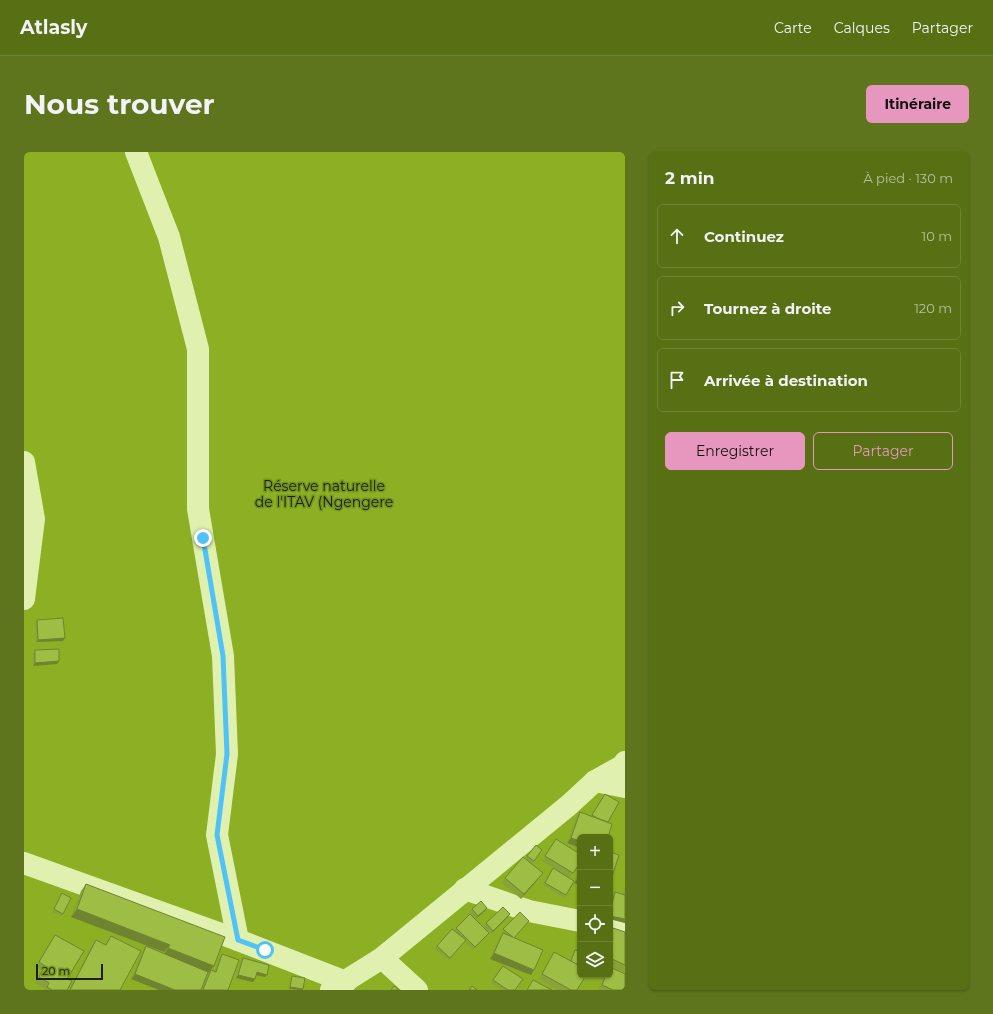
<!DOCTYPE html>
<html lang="fr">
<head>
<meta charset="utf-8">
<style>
  body { margin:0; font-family:Montserrat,sans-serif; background:#5e751d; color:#f1f3f6 }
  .controls { position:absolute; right:12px; bottom:12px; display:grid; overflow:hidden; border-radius:6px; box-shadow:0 1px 3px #0004 }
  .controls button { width:36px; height:36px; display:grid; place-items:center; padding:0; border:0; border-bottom:1px solid #6d8234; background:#587014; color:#f1f3f6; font:20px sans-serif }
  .scale { position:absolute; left:12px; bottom:10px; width:67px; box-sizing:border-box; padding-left:4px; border:2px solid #1d1d1d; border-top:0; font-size:11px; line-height:14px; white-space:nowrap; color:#1d1d1d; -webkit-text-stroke:3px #75961b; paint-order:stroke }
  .stop { position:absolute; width:12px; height:12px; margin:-9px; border:3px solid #4fc3f7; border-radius:50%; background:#fff }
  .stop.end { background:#4fc3f7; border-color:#fff; box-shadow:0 1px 4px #0008 }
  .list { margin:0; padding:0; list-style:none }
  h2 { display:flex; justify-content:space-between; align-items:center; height:52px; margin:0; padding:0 16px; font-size:17px }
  h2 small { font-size:13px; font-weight:400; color:#b7c1a0 }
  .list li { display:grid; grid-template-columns:26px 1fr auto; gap:12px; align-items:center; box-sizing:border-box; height:64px; margin:0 8px 8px; padding:0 8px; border:1px solid #6d8234; border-radius:6px }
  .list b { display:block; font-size:15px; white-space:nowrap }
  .list em { font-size:13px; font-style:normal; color:#b7c1a0 }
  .actions { display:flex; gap:8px; padding:12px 16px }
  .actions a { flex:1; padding:9px 0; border:1px solid #e797bd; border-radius:6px; text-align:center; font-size:14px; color:#e797bd }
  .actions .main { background:#e797bd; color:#111 }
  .icon { flex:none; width:22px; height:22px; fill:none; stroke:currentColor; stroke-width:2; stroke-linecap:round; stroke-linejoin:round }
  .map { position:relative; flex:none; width:601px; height:838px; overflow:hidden; border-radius:6px }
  header { display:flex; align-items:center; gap:24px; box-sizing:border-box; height:56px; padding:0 20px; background:#587014; border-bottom:1px solid #6d8234 }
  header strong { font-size:19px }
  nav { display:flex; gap:22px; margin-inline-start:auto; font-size:14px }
  .intro { display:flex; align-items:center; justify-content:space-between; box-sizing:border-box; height:96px; padding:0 24px }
  h1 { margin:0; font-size:28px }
  .button { padding:10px 18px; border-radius:6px; background:#e797bd; color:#111; font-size:14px; font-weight:700 }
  main { display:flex; gap:24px; padding:0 24px }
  aside { flex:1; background:#587014; border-radius:6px; box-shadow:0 1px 3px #0004 }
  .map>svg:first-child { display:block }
</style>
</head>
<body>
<header>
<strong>Atlasly</strong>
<nav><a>Carte</a><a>Calques</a><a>Partager</a></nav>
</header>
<div class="intro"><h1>Nous trouver</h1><a class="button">Itinéraire</a></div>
<main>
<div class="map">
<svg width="601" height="838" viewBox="0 0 601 838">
  <rect width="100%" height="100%" fill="#75961b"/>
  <path fill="#8caf24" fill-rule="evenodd" d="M0 0H601V838H0ZM556 685H586V823H556Z"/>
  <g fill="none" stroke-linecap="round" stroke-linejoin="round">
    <g stroke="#dff0af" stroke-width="22">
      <polyline points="112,0 145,85 174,197 174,357 199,504 203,602 193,683 214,788"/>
      <polyline points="0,310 10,367 0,447"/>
      <polyline points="571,629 601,635"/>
      <polyline points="0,711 214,788 322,830"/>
      <polyline points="441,737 505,759 556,769"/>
      <polyline points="586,776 601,779"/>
      <polyline points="358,806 393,838"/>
      <polyline points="307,838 358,806 545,653 571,629 598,614 601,610"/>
    </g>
  </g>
  <g fill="#88a33a">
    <polygon points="13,468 39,489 12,490 11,470"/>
    <polygon points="11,498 33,512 9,514 9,501"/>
    <polygon points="581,642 595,650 543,691 552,666 556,660 567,664"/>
    <polygon points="528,692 556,711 546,726 542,743 540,746 519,733 527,719 531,717 518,709"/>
    <polygon points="512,693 518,698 508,712 502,707 519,721 515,726 497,747 478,731 481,726 502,707"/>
    <polygon points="556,712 556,733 550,731"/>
    <polygon points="62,732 187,818 191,819 195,807 198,802 204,838 178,838 183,823 184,821 107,827 118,800 122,794 140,802 140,800 47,765 57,739"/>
    <polygon points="601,735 601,771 586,767 586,756 589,743 591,740 599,742"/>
    <polygon points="38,741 39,762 37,764 28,760"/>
    <polygon points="448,757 461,759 452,767 446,760"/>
    <polygon points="484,765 467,782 460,774 462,771"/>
    <polygon points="505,769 490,786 507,823 466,807 475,786 479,781 479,782 478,780 479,777"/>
    <polygon points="586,775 601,780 601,820 586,813"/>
    <polygon points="432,776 463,784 449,798 441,789 425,808 411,797 413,794 434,782 430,779"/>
    <polygon points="31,783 43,827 43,838 20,838 21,836 11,831 18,819 11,815"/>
    <polygon points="87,784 96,838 45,838 67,795 72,788 81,793"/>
    <polygon points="551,798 553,838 534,838 515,827 530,800 546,809 549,801"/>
    <polygon points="219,806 241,825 232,823 231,827 229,830 212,826 217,808"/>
    <polygon points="479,814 491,838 478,838 467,831"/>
    <polygon points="581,823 586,823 601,838 574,838"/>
    <polygon points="268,824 279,837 278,838 265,837 267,826"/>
  </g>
  <g fill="#6f8430">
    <polygon points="41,486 39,489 12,490 14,488"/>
    <polygon points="35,509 33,512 9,514 11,511"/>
    <polygon points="547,686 556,689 556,696 543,691"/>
    <polygon points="519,721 515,726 497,747 500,742"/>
    <polygon points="554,726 556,726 556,733 550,731"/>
    <polygon points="463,756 461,759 452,767 454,764"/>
    <polygon points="53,757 146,793 140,800 47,765"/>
    <polygon points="486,762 484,765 467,782 469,779"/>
    <polygon points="586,764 601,767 601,771 586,767"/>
    <polygon points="144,796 190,814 184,821 139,804"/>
    <polygon points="470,801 510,818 507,823 466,807"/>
    <polygon points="233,820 243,823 241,825 231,823"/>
    <polygon points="111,822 151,838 135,838 107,827"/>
    <polygon points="214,823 231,827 229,830 212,826"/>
    <polygon points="266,835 279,837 278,838 265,837"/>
  </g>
  <g fill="#9ebd44" stroke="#6f8430">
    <polygon points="39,466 41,486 14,488 13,468"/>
    <polygon points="35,497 35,509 11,511 11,498"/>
    <polygon points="581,642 595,650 584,670 573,666 568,663"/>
    <polygon points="556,660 588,672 584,685 556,685 556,689 547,686"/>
    <polygon points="532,687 556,702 556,711 549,721 521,704"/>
    <polygon points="512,693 518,698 510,709 503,704"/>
    <polygon points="586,700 595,703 586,731"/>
    <polygon points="499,705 519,721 500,742 481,726"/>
    <polygon points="529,716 550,729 542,743 521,731"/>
    <polygon points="556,718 556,726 554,726"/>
    <polygon points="62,732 201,785 190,814 144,796 146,793 53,757"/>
    <polygon points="591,740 601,743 601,767 586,764 586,760"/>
    <polygon points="38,741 47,746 39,762 30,757"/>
    <polygon points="457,749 463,756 454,764 448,757"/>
    <polygon points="479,755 486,762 469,779 462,771"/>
    <polygon points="496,760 505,769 490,786 479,777"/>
    <polygon points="446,762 465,781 451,795 432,776"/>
    <polygon points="586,775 601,780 601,813 586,806"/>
    <polygon points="428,777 442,788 426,806 413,794"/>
    <polygon points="479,781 519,798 510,818 470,801"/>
    <polygon points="31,783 60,799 43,827 48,829 43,838 28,838 23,835 25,831 15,825 21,814 15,810"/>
    <polygon points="87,784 117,799 96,838 46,838 72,788 82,793"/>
    <polygon points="122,794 184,820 177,838 151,838 111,822"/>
    <polygon points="551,798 556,800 556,814 547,809"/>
    <polygon points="530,800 556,814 556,823 562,823 553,838 547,838 518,822"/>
    <polygon points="198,802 215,808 204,838 179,838 187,818 192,820"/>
    <polygon points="219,806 245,813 243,823 233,820 231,827 214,823"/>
    <polygon points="479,814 499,827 491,838 484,838 469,828"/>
    <polygon points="586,815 601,822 601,838 589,838 578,833 582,823 586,823"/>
    <polygon points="268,824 281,826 279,837 266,835"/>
    <polygon points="509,828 528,838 503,838"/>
    <polygon points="370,834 375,838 367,838"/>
    <polygon points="448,834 453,838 445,838"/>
  </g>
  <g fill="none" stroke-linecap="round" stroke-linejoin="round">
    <polyline stroke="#4fc3f7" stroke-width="5" points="179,386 199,504 203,602 193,683 214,788 241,798"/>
  </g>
  <g text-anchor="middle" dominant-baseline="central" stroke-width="3" stroke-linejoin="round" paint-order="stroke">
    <g font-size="14" fill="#1c1d1b" stroke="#75961b">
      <text x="300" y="334">Réserve naturelle<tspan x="300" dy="16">de l'ITAV (Ngengere</tspan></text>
    </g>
  </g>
</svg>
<div class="controls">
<button>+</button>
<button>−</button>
<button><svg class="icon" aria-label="locate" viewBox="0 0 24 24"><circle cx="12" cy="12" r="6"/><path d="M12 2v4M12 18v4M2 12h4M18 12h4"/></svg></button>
<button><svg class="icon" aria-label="layers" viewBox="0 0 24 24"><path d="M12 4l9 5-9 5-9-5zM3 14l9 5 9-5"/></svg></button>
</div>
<div class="scale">20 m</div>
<div class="stop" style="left:241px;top:798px"></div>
<div class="stop end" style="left:179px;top:386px"></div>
</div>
<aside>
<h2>2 min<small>À pied · 130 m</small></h2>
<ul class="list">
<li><svg class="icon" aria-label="ahead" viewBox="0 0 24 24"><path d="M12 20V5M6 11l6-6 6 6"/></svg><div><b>Continuez</b></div><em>10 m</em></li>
<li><svg class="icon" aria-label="right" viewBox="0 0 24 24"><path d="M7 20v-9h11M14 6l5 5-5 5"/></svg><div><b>Tournez à droite</b></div><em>120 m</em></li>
<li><svg class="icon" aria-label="arrive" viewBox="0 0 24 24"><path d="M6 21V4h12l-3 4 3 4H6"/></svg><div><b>Arrivée à destination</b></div></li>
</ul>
<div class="actions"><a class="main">Enregistrer</a><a>Partager</a></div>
</aside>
</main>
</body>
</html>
